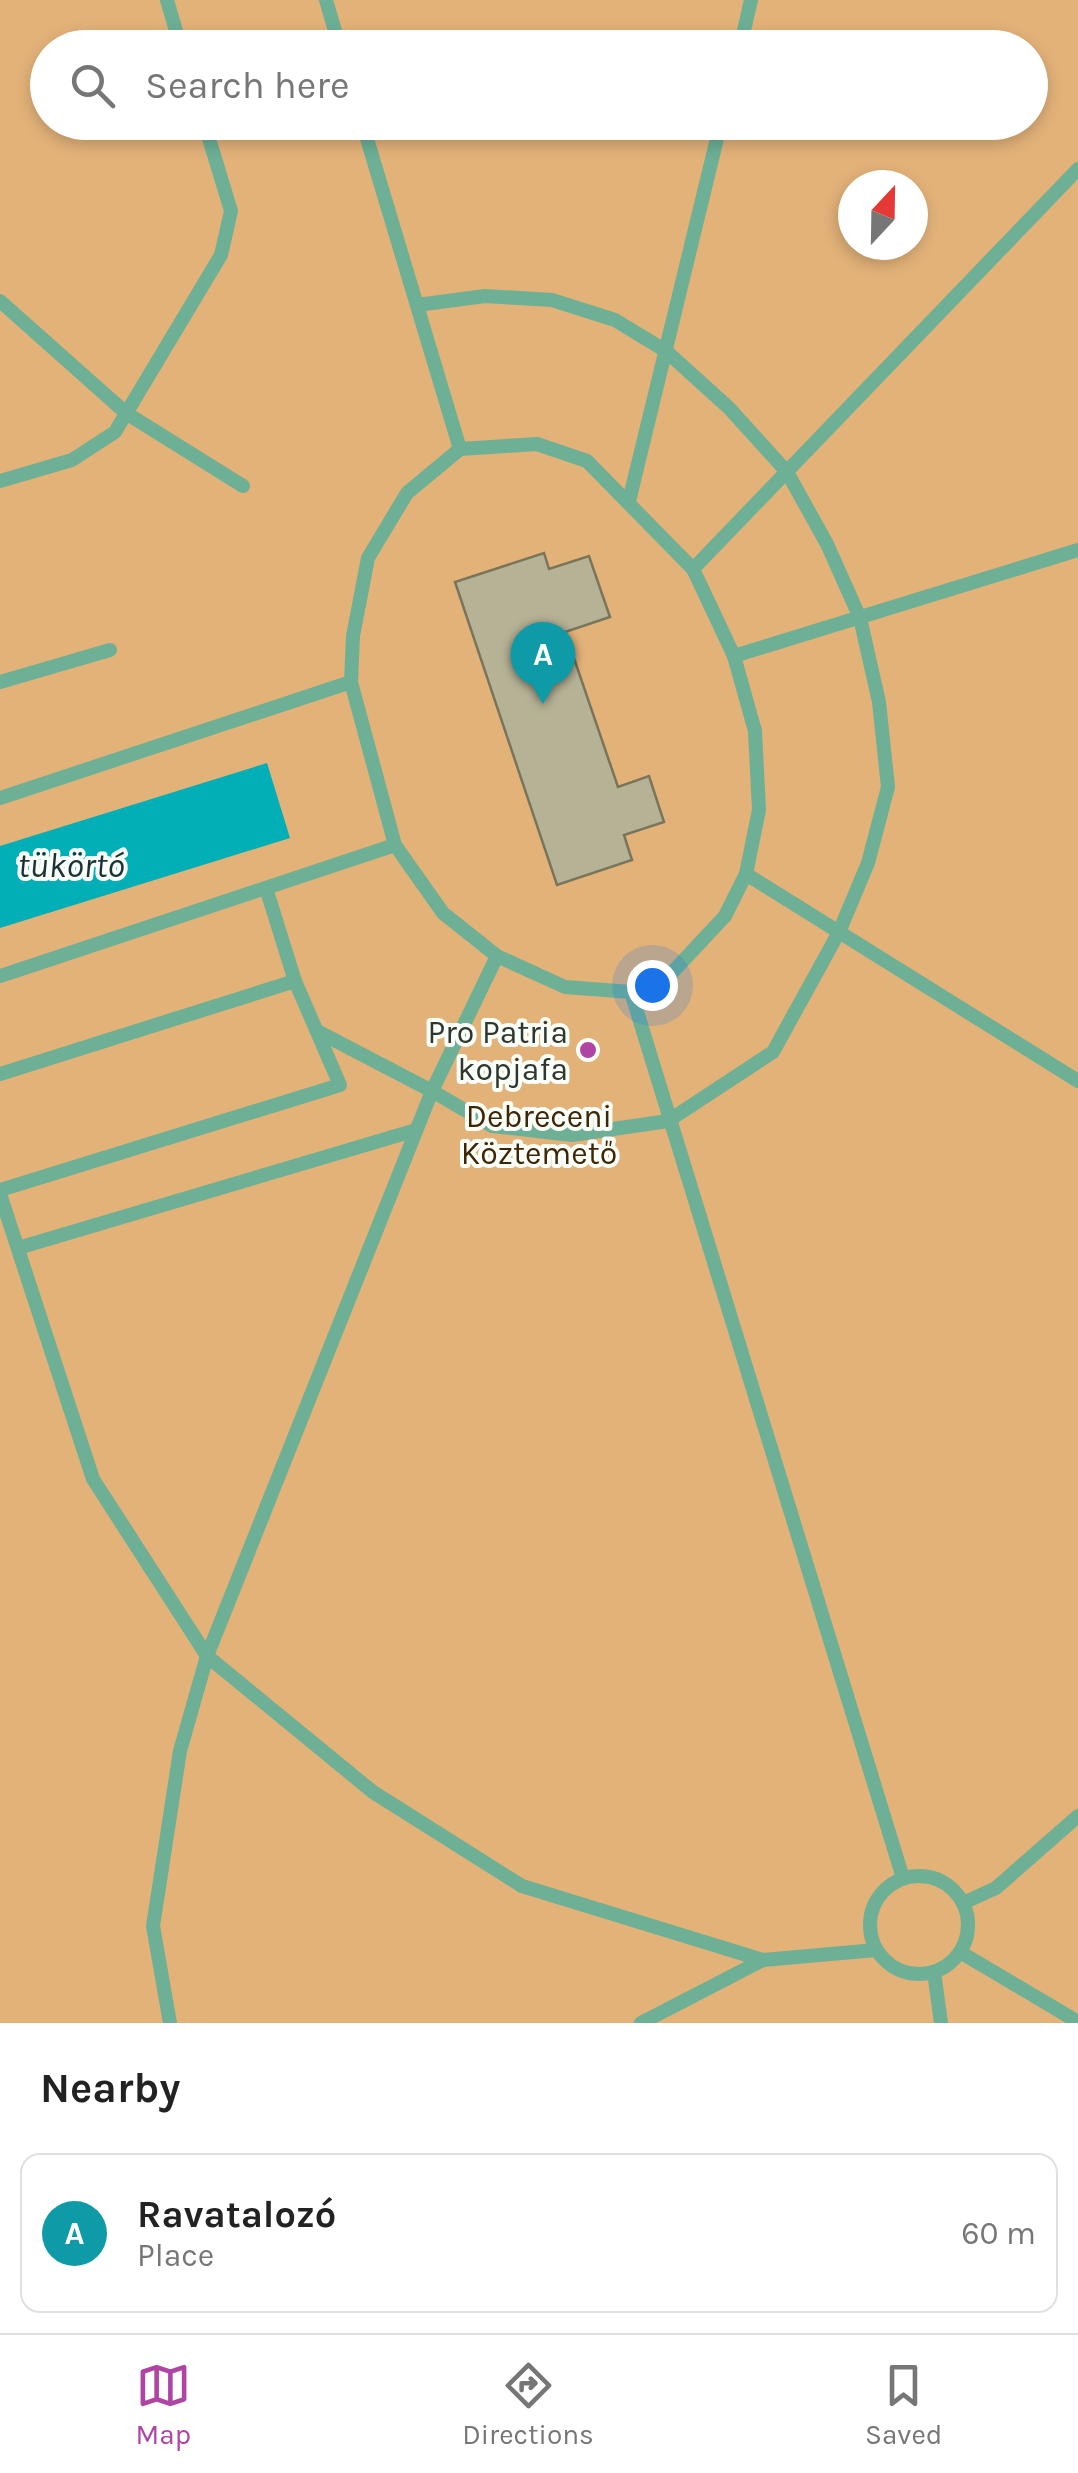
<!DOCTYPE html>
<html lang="en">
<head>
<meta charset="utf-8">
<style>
  body { margin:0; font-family:Karla,sans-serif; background:#f2f2f2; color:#222 }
  .compass { position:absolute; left:838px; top:170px; width:90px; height:90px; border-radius:50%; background:#fff; box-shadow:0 5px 15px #0003; rotate:22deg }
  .you { position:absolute; left:652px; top:985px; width:35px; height:35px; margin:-25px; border:8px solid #fff; border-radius:50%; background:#1a73e8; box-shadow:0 0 0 15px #1a73e833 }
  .badge { display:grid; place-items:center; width:65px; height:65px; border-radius:50%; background:#b044a4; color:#fff; font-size:32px; font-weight:700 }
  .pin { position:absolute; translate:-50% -82px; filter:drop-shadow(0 2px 5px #0008) }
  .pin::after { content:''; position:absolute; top:52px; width:35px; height:30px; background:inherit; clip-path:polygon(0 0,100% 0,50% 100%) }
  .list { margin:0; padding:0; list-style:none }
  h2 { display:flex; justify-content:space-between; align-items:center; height:130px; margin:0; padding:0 40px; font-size:42px }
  h2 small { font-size:32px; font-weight:400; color:#767676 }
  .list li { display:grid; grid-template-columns:65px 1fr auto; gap:30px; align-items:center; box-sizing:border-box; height:160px; margin:0 20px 20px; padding:0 20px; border:2px solid #e0e0e0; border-radius:20px }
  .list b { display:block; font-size:38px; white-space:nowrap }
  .list p { margin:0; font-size:32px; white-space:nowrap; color:#767676 }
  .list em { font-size:32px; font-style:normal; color:#767676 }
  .icon { flex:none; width:55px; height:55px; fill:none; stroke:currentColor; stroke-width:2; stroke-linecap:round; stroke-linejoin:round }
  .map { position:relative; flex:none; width:1078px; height:2023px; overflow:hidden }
  .search { position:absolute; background:#fff; box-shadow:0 5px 15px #0003; left:30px; right:30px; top:30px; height:110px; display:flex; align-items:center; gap:25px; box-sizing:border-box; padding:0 35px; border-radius:55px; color:#767676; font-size:38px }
  .sheet { height:310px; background:#fff }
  nav { display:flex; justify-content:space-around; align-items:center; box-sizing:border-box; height:140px; border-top:2px solid #e0e0e0; background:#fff; font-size:28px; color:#767676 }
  nav a { display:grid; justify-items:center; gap:5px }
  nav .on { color:#b044a4 }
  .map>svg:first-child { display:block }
</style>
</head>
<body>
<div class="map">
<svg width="1078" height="2023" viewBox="0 0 1078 2023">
  <rect width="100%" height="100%" fill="#e4f6dc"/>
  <path fill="#e3b279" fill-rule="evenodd" d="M0 0H1078V2023H0ZM48 48H1030V122H48ZM853 185H913V245H853Z"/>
  <polygon fill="#02afb6" points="267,763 290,838 0,928 0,846"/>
  <polygon fill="#b5b296" stroke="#78755b" stroke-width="2.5" points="544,553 549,569 589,556 610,617 565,632 618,787 649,776 664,822 624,835 632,860 557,885 455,582"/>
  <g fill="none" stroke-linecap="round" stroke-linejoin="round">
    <g stroke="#6db096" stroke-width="14">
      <polyline points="167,0 181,48"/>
      <polyline points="326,0 340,48"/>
      <polyline points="740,48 751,0"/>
      <polyline points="362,122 460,449"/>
      <polyline points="0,301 126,413 243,486"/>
      <polyline points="417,305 485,296 552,300 615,320 666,351 729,408 787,472 827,544 860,618 879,702 888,787 868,863 839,932 773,1052 668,1121 572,1135 492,1126 432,1091 497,956"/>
      <polygon points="537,444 587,461 693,569 734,656 755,731 759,810 746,874 725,916 668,977 631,992 565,987 497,956 443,913 395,845 351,682 353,636 368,558 407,493 460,449"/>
      <polyline points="0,481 72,460 115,432 221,255 231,211 204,122"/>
      <polyline points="629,501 721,122"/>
      <polyline points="693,569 1078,169"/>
      <polyline points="734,656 1078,550"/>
      <polyline points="0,682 110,650"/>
      <polyline points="0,798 351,682"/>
      <polyline points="746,874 1078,1081"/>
      <polyline points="266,888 295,981"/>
      <polyline points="0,976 395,845"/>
      <polyline points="631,992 903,1878"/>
      <polyline points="0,1074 295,981 340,1085 0,1190"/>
      <polyline points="0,1194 93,1479 207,1656 373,1792 522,1886 763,1960 876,1950"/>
      <polyline points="18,1248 416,1130"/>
      <circle cx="919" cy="1925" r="49"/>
      <polyline points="963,1903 996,1888 1078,1816"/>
      <polyline points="960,1952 1078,2022"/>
      <polyline points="934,1972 941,2023"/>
      <polyline points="170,2023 153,1926 180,1751 207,1656 432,1091 317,1031"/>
      <polyline points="641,2023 763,1960"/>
    </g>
  </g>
  <circle fill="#b044a4" stroke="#fafef9" stroke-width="4" cx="588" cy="1050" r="10"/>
  <g text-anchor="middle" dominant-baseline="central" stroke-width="8" stroke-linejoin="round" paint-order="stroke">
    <g font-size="32" fill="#2f362c" stroke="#fafef9" text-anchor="end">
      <text x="568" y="1032">Pro Patria<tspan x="568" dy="37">kopjafa</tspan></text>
    </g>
    <g font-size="32" fill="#3e2605" stroke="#fafef9">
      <text x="539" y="1116">Debreceni<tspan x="539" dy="37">Köztemető</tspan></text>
    </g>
    <g font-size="35" font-style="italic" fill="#1b3234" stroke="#fafef9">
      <text x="71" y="865">tükörtó</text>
    </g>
  </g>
</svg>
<svg class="compass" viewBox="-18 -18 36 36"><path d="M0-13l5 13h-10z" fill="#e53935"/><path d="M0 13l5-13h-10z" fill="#767676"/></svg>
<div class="you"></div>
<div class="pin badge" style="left:543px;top:704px;background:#0f9aa8">A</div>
<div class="search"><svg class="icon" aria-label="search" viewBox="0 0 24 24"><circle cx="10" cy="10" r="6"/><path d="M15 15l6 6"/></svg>Search here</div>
</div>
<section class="sheet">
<h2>Nearby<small></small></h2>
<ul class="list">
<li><span class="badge" style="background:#0f9aa8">A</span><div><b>Ravatalozó</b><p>Place</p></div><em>60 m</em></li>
</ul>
</section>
<nav>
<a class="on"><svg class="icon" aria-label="map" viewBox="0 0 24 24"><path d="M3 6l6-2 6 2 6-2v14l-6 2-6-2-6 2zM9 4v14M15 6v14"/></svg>Map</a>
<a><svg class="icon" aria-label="directions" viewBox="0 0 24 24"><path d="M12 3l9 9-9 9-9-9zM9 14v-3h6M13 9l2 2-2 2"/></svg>Directions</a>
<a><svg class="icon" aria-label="saved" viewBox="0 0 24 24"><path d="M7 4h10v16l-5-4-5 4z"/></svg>Saved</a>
</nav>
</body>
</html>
